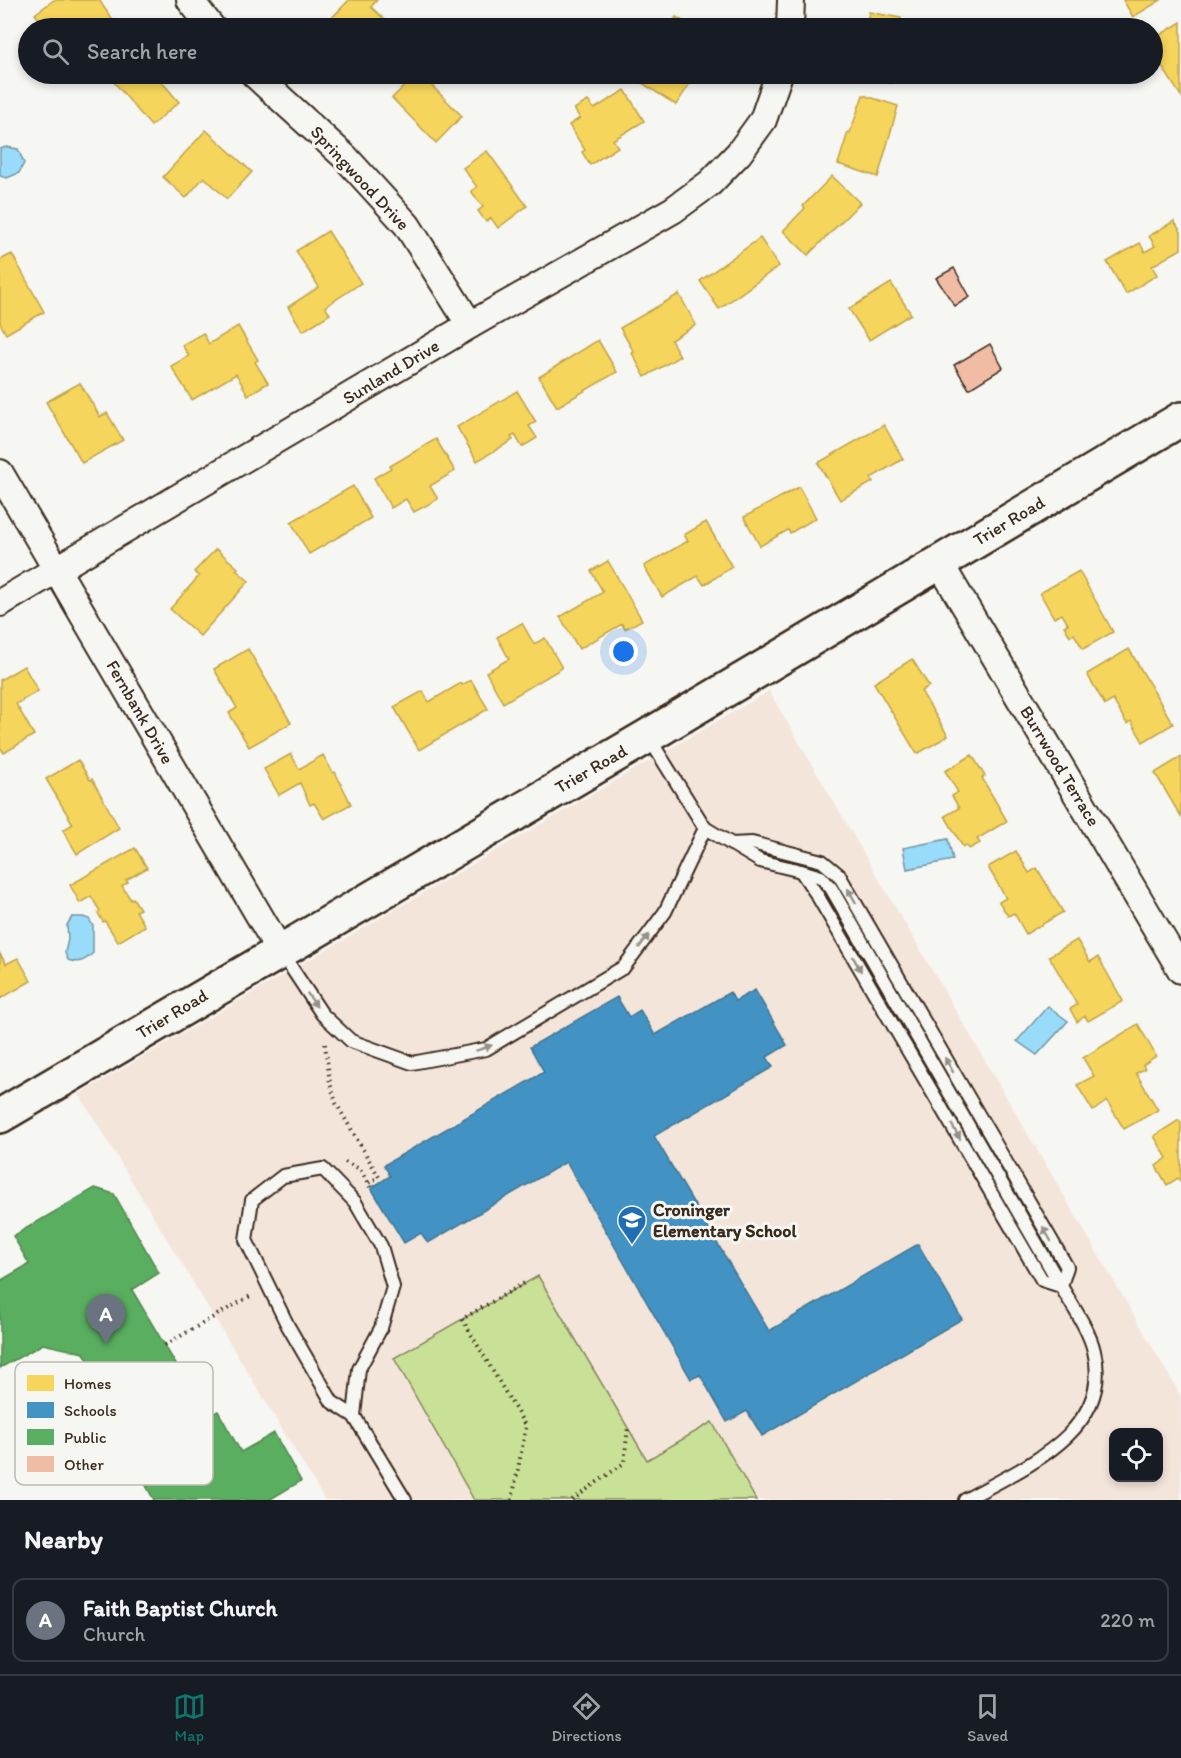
<!DOCTYPE html>
<html lang="en">
<head>
<meta charset="utf-8">
<style>
  body { margin:0; font-family:Itim,sans-serif; background:#20242c; color:#f1f3f6 }
  .controls { position:absolute; right:18px; bottom:18px; display:grid; overflow:hidden; border-radius:12px; box-shadow:0 3px 9px #0003 }
  .controls button { width:54px; height:54px; display:grid; place-items:center; padding:0; border:0; border-bottom:2px solid #363941; background:#171b24; color:#f1f3f6; font:30px sans-serif }
  .you { position:absolute; left:624px; top:652px; width:21px; height:21px; margin:-15px; border:4px solid #fff; border-radius:50%; background:#1a73e8; box-shadow:0 0 0 9px #1a73e833 }
  .badge { display:grid; place-items:center; width:39px; height:39px; border-radius:50%; background:#0f766e; color:#fff; font-size:20px; font-weight:700 }
  .pin { position:absolute; translate:-50% -50px; filter:drop-shadow(0 2px 3px #0008) }
  .pin::after { content:''; position:absolute; top:32px; width:21px; height:18px; background:inherit; clip-path:polygon(0 0,100% 0,50% 100%) }
  .list { margin:0; padding:0; list-style:none }
  h2 { display:flex; justify-content:space-between; align-items:center; height:78px; margin:0; padding:0 24px; font-size:26px }
  h2 small { font-size:20px; font-weight:400; color:#9ea1a6 }
  .list li { display:grid; grid-template-columns:39px 1fr auto; gap:18px; align-items:center; box-sizing:border-box; height:84px; margin:0 12px 12px; padding:0 12px; border:2px solid #363941; border-radius:12px }
  .list b { display:block; font-size:22px; white-space:nowrap }
  .list p { margin:0; font-size:20px; white-space:nowrap; color:#9ea1a6 }
  .list em { font-size:20px; font-style:normal; color:#9ea1a6 }
  .icon { flex:none; width:33px; height:33px; fill:none; stroke:currentColor; stroke-width:2; stroke-linecap:round; stroke-linejoin:round }
  .map { position:relative; flex:none; width:1181px; height:1500px; overflow:hidden }
  .search { position:absolute; background:#171b24; box-shadow:0 3px 9px #0003; left:18px; right:18px; top:18px; height:66px; display:flex; align-items:center; gap:15px; box-sizing:border-box; padding:0 21px; border-radius:33px; color:#9ea1a6; font-size:22px }
  .sheet { height:174px; background:#171b24 }
  nav { display:flex; justify-content:space-around; align-items:center; box-sizing:border-box; height:84px; border-top:2px solid #363941; background:#171b24; font-size:16px; color:#9ea1a6 }
  nav a { display:grid; justify-items:center; gap:3px }
  nav .on { color:#0f766e }
  .map>svg:first-child { display:block }
</style>
</head>
<body>
<div class="map">
<svg width="1181" height="1500" viewBox="0 0 1181 1500">
  <rect width="100%" height="100%" fill="#f6f6f2"/>
  <filter id="ink" filterUnits="userSpaceOnUse"><feTurbulence type="fractalNoise" baseFrequency=".0167" numOctaves="2"/><feDisplacementMap in="SourceGraphic" scale="12" xChannelSelector="R" yChannelSelector="G"/><feConvolveMatrix kernelMatrix="1 2 1 2 8 2 1 2 1" color-interpolation-filters="sRGB"/></filter>
  <g filter="url(#ink)">
    <path fill="#f4e5db" fill-rule="evenodd" d="M769 691 1181 1396V1500H325L79 1094ZM1114 1432H1158V1478H1114Z"/>
    <polygon fill="#c9e197" stroke="#82865a" stroke-width="1.5" points="538,1276 647,1460 712,1422 756,1500 474,1500 394,1358"/>
    <g fill="#98dcfa" stroke="#7395a2" stroke-width="1.5">
      <polygon points="6,147 18,149 24,163 19,173 7,178 0,176 0,149"/>
      <polygon points="948,839 953,860 907,869 903,848"/>
      <path d="M72 917H83L89 919 93 926V953C85 961 78 964 68 960L65 953 68 939 67 925Z"/>
      <polygon points="1048,1006 1068,1021 1037,1055 1017,1041"/>
    </g>
    <g fill="#f6d55c" stroke="#bea249" stroke-width="1.5">
      <polygon points="54,0 99,0 114,22 106,28 73,28 71,25 66,28 45,28 35,14"/>
      <polygon points="349,0 377,0 371,7 394,28 333,28 327,23"/>
      <polygon points="1123,0 1161,0 1133,17"/>
      <polygon points="869,12 901,18 899,28 866,28"/>
      <polygon points="676,17 694,28 669,28"/>
      <polygon points="1181,22 1181,96 1152,51 1152,40"/>
      <polygon points="110,74 155,74 179,102 151,126 108,75"/>
      <polygon points="417,74 420,74 462,116 436,143 392,98"/>
      <polygon points="640,74 696,74 676,105 636,79"/>
      <polygon points="858,74 894,74 892,83 858,78"/>
      <polygon points="625,90 644,121 613,140 618,147 590,165 582,152 585,150 569,125 580,118 574,109 588,101 594,109"/>
      <polygon points="863,95 898,106 878,177 838,164 848,132 850,133"/>
      <polygon points="206,130 252,172 227,199 204,177 186,198 163,177"/>
      <polygon points="487,151 527,206 498,228 491,218 486,222 478,211 483,207 471,191 477,187 463,168"/>
      <polygon points="832,176 860,203 808,255 783,231 805,208 803,206"/>
      <polygon points="1174,221 1181,232 1181,249 1152,266 1157,275 1126,294 1107,262 1140,243 1145,252 1155,246 1149,236"/>
      <polygon points="328,231 361,283 325,307 330,314 303,331 288,307 319,287 296,251"/>
      <polygon points="760,238 779,266 719,309 700,281"/>
      <polygon points="12,254 44,312 6,334 0,323 0,260"/>
      <polygon points="891,283 911,314 869,340 849,309"/>
      <polygon points="679,294 696,325 671,340 680,356 645,377 632,353 634,352 620,328"/>
      <polygon points="238,326 258,360 255,362 268,383 248,395 236,374 192,400 171,366 189,356 182,345 203,333 209,344"/>
      <polygon points="598,340 617,372 557,407 539,377"/>
      <polygon points="80,383 100,417 107,413 123,440 82,463 46,402"/>
      <polygon points="517,391 536,422 529,426 537,438 522,447 515,435 511,437 513,440 477,461 457,427"/>
      <polygon points="884,425 903,459 871,478 873,482 840,500 818,463"/>
      <polygon points="436,439 455,471 430,486 438,499 414,512 406,499 391,508 374,478 391,468 390,466"/>
      <polygon points="353,486 371,518 309,554 291,522"/>
      <polygon points="799,487 816,518 790,533 788,530 760,546 744,517"/>
      <polygon points="706,522 732,567 704,585 698,576 662,597 644,566 688,541 684,535"/>
      <polygon points="216,549 238,568 236,570 249,581 200,636 170,609 199,576 194,572"/>
      <polygon points="608,561 642,620 625,629 622,624 579,649 560,617 603,592 591,571"/>
      <polygon points="1079,571 1113,632 1083,649 1074,634 1070,636 1064,626 1068,624 1062,614 1054,618 1040,593"/>
      <polygon points="522,623 534,644 545,638 562,668 503,703 486,672 509,659 497,637"/>
      <polygon points="248,649 291,723 249,747 229,713 237,708 214,669"/>
      <polygon points="1129,649 1173,724 1143,742 1131,721 1127,724 1113,700 1105,705 1087,674"/>
      <polygon points="912,659 929,686 921,691 948,736 917,754 874,683"/>
      <polygon points="24,666 38,691 16,704 34,735 4,753 0,747 0,680"/>
      <polygon points="471,680 488,709 419,750 394,707 423,691 429,702 461,683 462,685"/>
      <polygon points="291,754 299,769 323,755 333,773 335,772 351,804 324,819 314,803 310,805 300,783 279,795 264,769"/>
      <polygon points="972,755 985,776 982,778 1007,821 977,839 980,843 969,849 966,845 963,847 945,816 959,808 952,796 958,792 945,771"/>
      <polygon points="1181,757 1181,817 1155,773"/>
      <polygon points="78,760 90,780 92,779 119,828 77,854 63,830 73,824 46,779"/>
      <polygon points="135,848 147,868 126,880 128,882 122,886 131,900 133,898 140,909 136,911 145,926 118,942 105,921 103,922 98,913 100,911 91,896 80,903 70,885"/>
      <polygon points="1016,851 1029,873 1037,868 1063,912 1026,934 1014,913 1008,916 999,902 1006,898 988,867"/>
      <polygon points="1077,940 1090,962 1098,957 1123,1001 1088,1021 1085,1016 1077,1022 1070,1009 1077,1005 1049,956"/>
      <polygon points="0,954 6,964 18,958 31,981 0,999"/>
      <polygon points="1138,1024 1156,1056 1143,1065 1145,1069 1136,1073 1158,1110 1124,1129 1107,1101 1093,1111 1077,1085 1094,1076 1083,1058"/>
      <polygon points="1179,1120 1181,1123 1181,1182 1178,1178 1167,1185 1156,1166 1167,1158 1154,1136"/>
    </g>
    <polygon fill="#4393c3" stroke="#417492" stroke-width="1.5" points="755,990 787,1045 767,1057 773,1067 654,1136 769,1331 918,1244 962,1319 762,1436 747,1411 727,1422 700,1375 691,1379 566,1162 428,1243 421,1233 404,1243 371,1188 390,1176 384,1165 544,1072 530,1047 617,997 629,1017 640,1010 655,1035 730,992 735,1001"/>
    <polygon fill="#5aae61" stroke="#51864d" stroke-width="1.5" points="95,1188 114,1194 159,1273 132,1290 207,1417 218,1411 241,1452 274,1433 301,1481 269,1500 154,1500 134,1464 144,1458 84,1353 43,1344 0,1368 0,1281 29,1264 13,1236"/>
    <g fill="#f1bca4" stroke="#3b2a1e" stroke-width="1.5">
      <polygon points="954,268 970,297 955,306 936,278"/>
      <polygon points="990,344 1003,368 969,389 954,365"/>
    </g>
    <g fill="none" stroke-linecap="round" stroke-linejoin="round">
      <g stroke="#3b2a1e" stroke-width="16">
        <g id="lane">
          <polyline points="649,738 705,828 760,861 801,871 817,895 1042,1280 1061,1286"/>
          <polyline points="731,844 752,843 822,861 839,875 1067,1267 1061,1286"/>
          <path d="M801 871 821 877 831 888 1061 1286C1072 1306 1089 1329 1094 1351 1114 1432 1022 1468 965 1500"/>
          <polyline points="281,952 322,1014 351,1041 412,1063 486,1049 624,967 665,912 705,828"/>
          <polyline points="354,1416 359,1369 381,1328 393,1287 381,1246 355,1202 323,1169 283,1176 252,1200 246,1240 288,1326 332,1402 354,1416 405,1500"/>
        </g>
      </g>
      <g stroke="#3b2a1e" stroke-width="30">
        <g id="street">
          <polyline points="190,0 212,28"/>
          <polyline points="790,28 791,0"/>
          <polyline points="254,74 345,157 407,225 470,325"/>
          <polyline points="0,473 280,951"/>
          <polyline points="939,562 1181,970"/>
          <polyline points="0,603 470,325 673,210 710,183 739,153 763,120 779,74"/>
        </g>
      </g>
      <g stroke="#3b2a1e" stroke-width="38">
        <polyline id="secondary" points="0,1116 648,736 1181,419"/>
      </g>
      <g stroke="#3b2a1e" stroke-width="4" stroke-dasharray="1.5 4.5" stroke-linecap="butt">
        <polyline points="325,1044 330,1083 336,1103 379,1177 368,1183"/>
        <polyline points="345,1162 360,1169 370,1187"/>
        <polyline points="165,1345 252,1295"/>
        <polyline points="512,1500 526,1427 462,1319 526,1282"/>
        <polyline points="572,1500 624,1463 628,1427"/>
      </g>
      <use href="#lane" stroke="#f6f6f2" stroke-width="12"/>
      <use href="#street" stroke="#f6f6f2" stroke-width="26"/>
      <use href="#secondary" stroke="#f6f6f2" stroke-width="33"/>
    </g>
    <defs><path id="oneway-solid" d="M-6-.8H1V-3.2L6.5 0L1 3.2V.8H-6Z" transform="scale(1.5)"/></defs>
    <g fill="#989088">
      <use href="#oneway-solid" transform="translate(852 896) rotate(-120)"/>
      <use href="#oneway-solid" transform="translate(644 941) rotate(-53)"/>
      <use href="#oneway-solid" transform="translate(857 964) rotate(60)"/>
      <use href="#oneway-solid" transform="translate(312 1000) rotate(55)"/>
      <use href="#oneway-solid" transform="translate(484 1048) rotate(-19)"/>
      <use href="#oneway-solid" transform="translate(949 1065) rotate(-120)"/>
      <use href="#oneway-solid" transform="translate(956 1132) rotate(60)"/>
      <use href="#oneway-solid" transform="translate(1047 1234) rotate(-120)"/>
    </g>
  </g>
  <defs>
    <g id="school-pin" transform="scale(1.5)"><path d="M0 17L-7.5 6A9.5 9.5 0 1 1 7.5 6Z" fill="#1f6fb2" stroke="#f6f6f2"/><path d="M0-5L7-2L0 1L-7-2ZM-4 1L0 2.5L4 1V4Q0 6-4 4Z" fill="#fff"/></g>
  </defs>
  <g fill-rule="evenodd">
    <use href="#school-pin" x="632" y="1220"/>
  </g>
  <g text-anchor="middle" dominant-baseline="central" stroke-width="6" stroke-linejoin="round" paint-order="stroke">
    <g font-size="18" fill="#3b2a1e" stroke="#f6f6f2">
      <text transform="translate(360 178) rotate(47)">Springwood Drive</text>
      <text transform="translate(391 372) rotate(-31)">Sunland Drive</text>
      <text transform="translate(1009 521) rotate(-31)">Trier Road</text>
      <text transform="translate(140 712) rotate(60)">Fernbank Drive</text>
      <text transform="translate(1060 766) rotate(59)">Burrwood Terrace</text>
      <text transform="translate(591 769) rotate(-30)">Trier Road</text>
      <text transform="translate(172 1014) rotate(-31)">Trier Road</text>
    </g>
    <g font-size="18" font-weight="bold" fill="#3b2a1e" stroke="#f6f6f2" text-anchor="start">
      <text x="653" y="1210">Croninger<tspan x="653" dy="21">Elementary School</tspan></text>
    </g>
  </g>
  <rect x="15" y="1362" width="198" height="123" rx="9" fill="#f6f6f2" stroke="#beb9b2" stroke-width="1.5"/>
  <rect x="27" y="1375" width="27" height="16" fill="#f6d55c"/>
  <rect x="27" y="1402" width="27" height="16" fill="#4393c3"/>
  <rect x="27" y="1429" width="27" height="16" fill="#5aae61"/>
  <rect x="27" y="1456" width="27" height="16" fill="#f1bca4"/>
  <g font-size="16" fill="#3b2a1e">
    <text x="64" y="1389">Homes</text>
    <text x="64" y="1416">Schools</text>
    <text x="64" y="1443">Public</text>
    <text x="64" y="1470">Other</text>
  </g>
</svg>
<div class="controls">
<button><svg class="icon" aria-label="locate" viewBox="0 0 24 24"><circle cx="12" cy="12" r="6"/><path d="M12 2v4M12 18v4M2 12h4M18 12h4"/></svg></button>
</div>
<div class="you"></div>
<div class="pin badge" style="left:106px;top:1344px;background:#6b7280">A</div>
<div class="search"><svg class="icon" aria-label="search" viewBox="0 0 24 24"><circle cx="10" cy="10" r="6"/><path d="M15 15l6 6"/></svg>Search here</div>
</div>
<section class="sheet">
<h2>Nearby<small></small></h2>
<ul class="list">
<li><span class="badge" style="background:#6b7280">A</span><div><b>Faith Baptist Church</b><p>Church</p></div><em>220 m</em></li>
</ul>
</section>
<nav>
<a class="on"><svg class="icon" aria-label="map" viewBox="0 0 24 24"><path d="M3 6l6-2 6 2 6-2v14l-6 2-6-2-6 2zM9 4v14M15 6v14"/></svg>Map</a>
<a><svg class="icon" aria-label="directions" viewBox="0 0 24 24"><path d="M12 3l9 9-9 9-9-9zM9 14v-3h6M13 9l2 2-2 2"/></svg>Directions</a>
<a><svg class="icon" aria-label="saved" viewBox="0 0 24 24"><path d="M7 4h10v16l-5-4-5 4z"/></svg>Saved</a>
</nav>
</body>
</html>
